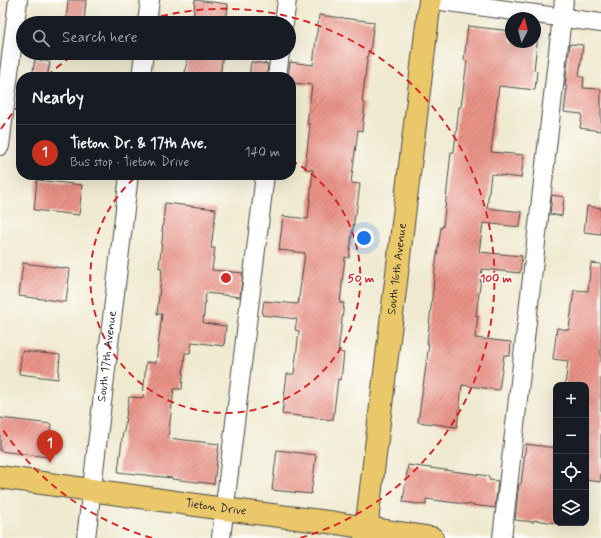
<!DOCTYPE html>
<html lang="en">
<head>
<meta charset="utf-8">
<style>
  body { margin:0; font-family:Mynerve,sans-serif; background:#242831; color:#f1f3f6 }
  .controls { position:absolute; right:12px; bottom:12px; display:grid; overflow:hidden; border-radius:8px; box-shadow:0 4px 16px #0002 }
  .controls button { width:36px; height:36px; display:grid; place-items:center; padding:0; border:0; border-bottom:1px solid #363941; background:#171b24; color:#f1f3f6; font:20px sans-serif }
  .compass { position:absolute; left:505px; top:12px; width:36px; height:36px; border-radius:50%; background:#171b24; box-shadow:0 4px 16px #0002; rotate:7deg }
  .you { position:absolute; left:364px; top:238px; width:14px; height:14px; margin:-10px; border:3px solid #fff; border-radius:50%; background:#1a73e8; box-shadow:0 0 0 6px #1a73e833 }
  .badge { display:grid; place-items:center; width:26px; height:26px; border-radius:50%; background:#c8321e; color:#fff; font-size:13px; font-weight:700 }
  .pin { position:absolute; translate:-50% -33px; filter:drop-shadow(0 1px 2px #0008) }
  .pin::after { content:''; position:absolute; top:21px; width:14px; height:12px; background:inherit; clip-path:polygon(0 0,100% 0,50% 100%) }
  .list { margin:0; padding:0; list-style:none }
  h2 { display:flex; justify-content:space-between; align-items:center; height:52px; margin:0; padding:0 16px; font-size:17px }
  h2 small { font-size:13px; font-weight:400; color:#9ea1a6 }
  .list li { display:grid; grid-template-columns:26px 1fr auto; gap:12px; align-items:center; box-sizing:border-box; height:56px; padding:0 16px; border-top:1px solid #363941 }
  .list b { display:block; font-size:15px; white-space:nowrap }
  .list p { margin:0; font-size:13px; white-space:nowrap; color:#9ea1a6 }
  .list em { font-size:13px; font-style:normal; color:#9ea1a6 }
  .icon { flex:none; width:22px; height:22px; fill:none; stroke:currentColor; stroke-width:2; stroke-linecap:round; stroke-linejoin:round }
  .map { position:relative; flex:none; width:601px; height:538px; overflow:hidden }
  .search { position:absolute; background:#171b24; box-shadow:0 4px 16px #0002; left:16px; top:16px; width:280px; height:44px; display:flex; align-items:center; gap:10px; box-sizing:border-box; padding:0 14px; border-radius:22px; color:#9ea1a6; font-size:15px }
  .panel { position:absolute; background:#171b24; box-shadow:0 4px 16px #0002; left:16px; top:72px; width:280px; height:108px; border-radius:16px }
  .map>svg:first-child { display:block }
</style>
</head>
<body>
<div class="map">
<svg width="601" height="538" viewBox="0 0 601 538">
  <defs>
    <pattern id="building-hatch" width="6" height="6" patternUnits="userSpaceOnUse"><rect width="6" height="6" fill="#ea9387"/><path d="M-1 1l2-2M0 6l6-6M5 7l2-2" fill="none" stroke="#be786f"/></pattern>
  </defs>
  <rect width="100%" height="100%" fill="#fdfcf7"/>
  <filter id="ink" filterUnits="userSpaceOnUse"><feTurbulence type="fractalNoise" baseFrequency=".025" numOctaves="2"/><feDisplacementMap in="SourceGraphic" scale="8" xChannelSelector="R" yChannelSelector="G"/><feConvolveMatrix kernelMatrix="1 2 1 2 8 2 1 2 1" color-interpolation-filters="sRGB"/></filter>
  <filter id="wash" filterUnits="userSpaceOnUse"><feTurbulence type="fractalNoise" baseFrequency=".012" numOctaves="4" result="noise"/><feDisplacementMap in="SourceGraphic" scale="16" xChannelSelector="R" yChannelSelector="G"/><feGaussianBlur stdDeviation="0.9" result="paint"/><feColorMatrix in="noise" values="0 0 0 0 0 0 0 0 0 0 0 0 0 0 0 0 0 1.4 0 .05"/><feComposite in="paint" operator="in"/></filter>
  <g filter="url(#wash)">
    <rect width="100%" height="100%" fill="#efe9cf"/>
    <g id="blocks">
      <g fill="url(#building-hatch)">
        <polygon points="68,0 86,0 84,23 66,23"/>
        <polygon points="195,0 228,4 226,23 193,23"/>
        <polygon points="319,15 374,22 370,52 368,52 362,102 365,103 362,131 358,130 351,183 360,184 356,214 355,214 349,258 345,257 340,303 344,303 338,352 344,353 341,380 338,379 333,420 282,414 287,374 294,374 299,331 295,330 297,319 262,315 264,301 298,304 305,253 279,250 283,216 308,219 313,170 305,169 310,124 307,124 312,85 291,83 291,77 288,77 290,62 313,65"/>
        <polygon points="468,26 511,31 511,42 535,42 535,34 538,35 534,70 537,71 535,90 499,86 491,152 524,155 521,178 491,174 487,208 522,212 520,227 483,223 479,252 522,256 520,273 482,269 476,316 478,316 475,338 511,342 510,356 504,355 499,390 462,385 457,427 418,422 429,344 427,344 435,270 441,227 443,227 451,152 454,152 459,107 461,107 467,61 464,60"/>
        <polygon points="570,44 583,45 579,77 584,77 583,88 601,89 601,131 580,128 582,114 564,112 567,87 565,86"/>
        <polygon points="188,53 223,53 220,77 185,73"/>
        <polygon points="35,59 50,62 47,77 32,77"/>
        <polygon points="251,62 268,64 267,77 249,77"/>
        <polygon points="37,180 82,185 79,215 34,210"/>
        <polygon points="552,195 564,197 562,216 550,214"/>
        <polygon points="165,203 216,209 211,248 215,248 212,270 243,273 240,297 206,293 203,323 226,326 224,346 192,342 190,353 185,353 182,389 174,389 168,438 219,444 214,484 172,479 172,478 118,472 123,431 124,431 129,397 143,398 146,362 156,363 162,314 157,314 162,268 159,268 163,232 162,232"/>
        <polygon points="587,206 601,208 601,234 584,232"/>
        <polygon points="23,263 70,269 66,302 19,296"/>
        <polygon points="591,263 601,264 601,473 600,482 586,480 586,385 565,385 568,361 553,359 557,328 569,330 574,290 588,291"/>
        <polygon points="22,351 60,355 58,379 19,374"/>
        <polygon points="0,418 51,424 48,457 0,451"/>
        <polygon points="526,444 556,448 556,523 534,520 534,522 515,520 519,484 521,484"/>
        <polygon points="277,450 316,455 311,494 272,490"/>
        <polygon points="408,465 489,476 489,480 498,481 495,508 426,499 426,505 403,502"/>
      </g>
    </g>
  </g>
  <g filter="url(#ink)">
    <use href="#blocks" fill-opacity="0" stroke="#484844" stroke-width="1"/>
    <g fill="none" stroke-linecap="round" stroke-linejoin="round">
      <g stroke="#484844" stroke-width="20">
        <g id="minor">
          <polyline points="434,0 601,23"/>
          <polyline points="147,23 150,0"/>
          <polyline points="284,23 287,0"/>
          <polyline points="141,77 144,53"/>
          <polyline points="277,77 280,53"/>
          <polyline points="0,146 18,0"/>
          <path id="s1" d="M86 538 129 175"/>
          <polyline points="221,538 265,175"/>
          <polyline points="502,538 564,0"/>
        </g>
      </g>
      <g stroke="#484844" stroke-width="24">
        <g id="major">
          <path id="s2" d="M0 477 224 509 336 523 432 538"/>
          <path id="s3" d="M365 538 430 0"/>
        </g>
      </g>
      <use href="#minor" stroke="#fff" stroke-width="18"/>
      <use href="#major" stroke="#eac769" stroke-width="22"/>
    </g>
  </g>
  <g fill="none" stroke="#d62828" stroke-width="2" stroke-dasharray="7 5">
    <path d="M291 160A135 135 0 1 1 138 175"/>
    <path d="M152 538A270 270 0 0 1 1 427M1 129A270 270 0 0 1 21 103M47 76A270 270 0 0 1 75 54M138 23A270 270 0 1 1 300 538"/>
  </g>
  <g text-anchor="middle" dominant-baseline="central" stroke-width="3" stroke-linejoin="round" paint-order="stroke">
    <g font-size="12" fill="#2b2b2b" stroke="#fdfcf7">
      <text stroke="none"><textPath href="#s3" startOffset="271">South 16th Avenue</textPath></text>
      <text stroke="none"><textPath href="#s1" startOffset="183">South 17th Avenue</textPath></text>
      <text stroke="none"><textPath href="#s2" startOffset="218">Tieton Drive</textPath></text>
    </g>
  </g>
  <circle cx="226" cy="278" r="6" fill="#d62828" stroke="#fdfcf7" stroke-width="2"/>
  <g font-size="12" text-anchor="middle" font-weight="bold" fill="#d62828" stroke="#fdfcf7" stroke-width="3" stroke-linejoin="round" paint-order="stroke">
    <text x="361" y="282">50 m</text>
    <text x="496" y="282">100 m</text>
  </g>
</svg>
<div class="controls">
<button>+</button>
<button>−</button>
<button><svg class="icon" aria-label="locate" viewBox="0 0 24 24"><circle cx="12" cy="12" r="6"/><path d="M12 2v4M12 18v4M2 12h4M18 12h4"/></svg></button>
<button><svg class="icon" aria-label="layers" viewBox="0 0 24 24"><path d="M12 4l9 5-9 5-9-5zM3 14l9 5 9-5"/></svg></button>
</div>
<svg class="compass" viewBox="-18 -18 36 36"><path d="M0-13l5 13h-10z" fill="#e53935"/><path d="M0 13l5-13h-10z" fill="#9ea1a6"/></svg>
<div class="you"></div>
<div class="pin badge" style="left:50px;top:463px">1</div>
<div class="search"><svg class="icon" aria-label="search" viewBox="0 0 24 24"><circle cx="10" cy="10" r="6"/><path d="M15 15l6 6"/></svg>Search here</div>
<section class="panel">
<h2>Nearby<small></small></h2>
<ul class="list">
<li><span class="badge">1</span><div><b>Tieton Dr. &amp; 17th Ave.</b><p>Bus stop · Tieton Drive</p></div><em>140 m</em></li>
</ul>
</section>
</div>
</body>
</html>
